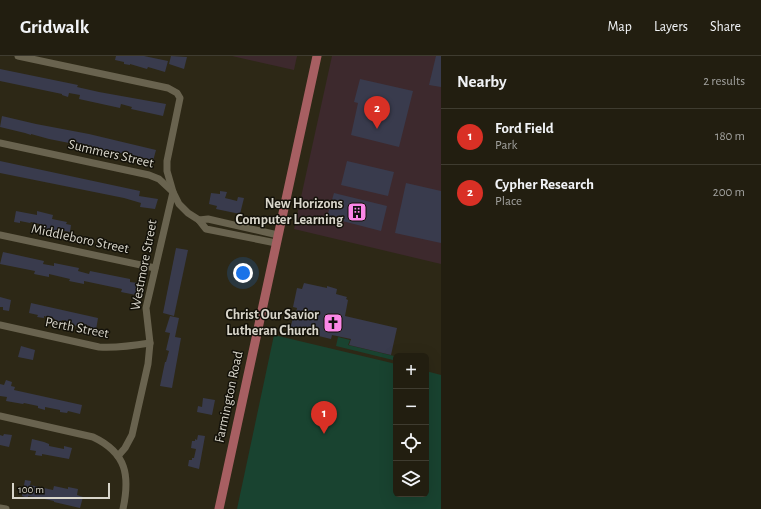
<!DOCTYPE html>
<html lang="en">
<head>
<meta charset="utf-8">
<style>
  body { margin:0; font-family:"Alegreya Sans",sans-serif; background:#2e2b1e; color:#f1f3f6 }
  .controls { position:absolute; right:12px; bottom:12px; display:grid; overflow:hidden; border-radius:6px; box-shadow:0 4px 16px #0002 }
  .controls button { width:36px; height:36px; display:grid; place-items:center; padding:0; border:0; border-bottom:1px solid #3f3c30; background:#221e10; color:#f1f3f6; font:20px sans-serif }
  .scale { position:absolute; left:12px; bottom:10px; width:98px; box-sizing:border-box; padding-left:4px; border:2px solid #d8d5ca; border-top:0; font-size:11px; line-height:14px; white-space:nowrap; color:#d8d5ca; -webkit-text-stroke:3px #131109; paint-order:stroke }
  .you { position:absolute; left:243px; top:217px; width:14px; height:14px; margin:-10px; border:3px solid #fff; border-radius:50%; background:#1a73e8; box-shadow:0 0 0 6px #1a73e833 }
  .badge { display:grid; place-items:center; width:26px; height:26px; border-radius:50%; background:#d93025; color:#fff; font-size:13px; font-weight:700 }
  .pin { position:absolute; translate:-50% -33px; filter:drop-shadow(0 1px 2px #0008) }
  .pin::after { content:''; position:absolute; top:21px; width:14px; height:12px; background:inherit; clip-path:polygon(0 0,100% 0,50% 100%) }
  .list { margin:0; padding:0; list-style:none }
  h2 { display:flex; justify-content:space-between; align-items:center; height:52px; margin:0; padding:0 16px; font-size:17px }
  h2 small { font-size:13px; font-weight:400; color:#a2a29f }
  .list li { display:grid; grid-template-columns:26px 1fr auto; gap:12px; align-items:center; box-sizing:border-box; height:56px; padding:0 16px; border-top:1px solid #3f3c30 }
  .list b { display:block; font-size:15px; white-space:nowrap }
  .list p { margin:0; font-size:13px; white-space:nowrap; color:#a2a29f }
  .list em { font-size:13px; font-style:normal; color:#a2a29f }
  .icon { flex:none; width:22px; height:22px; fill:none; stroke:currentColor; stroke-width:2; stroke-linecap:round; stroke-linejoin:round }
  .map { position:relative; flex:none; width:441px; height:453px; overflow:hidden }
  header { display:flex; align-items:center; gap:24px; box-sizing:border-box; height:56px; padding:0 20px; background:#221e10; border-bottom:1px solid #3f3c30 }
  header strong { font-size:19px }
  nav { display:flex; gap:22px; margin-inline-start:auto; font-size:14px }
  main { display:flex }
  aside { flex:1; background:#221e10 }
  .map>svg:first-child { display:block }
</style>
</head>
<body>
<header>
<strong>Gridwalk</strong>
<nav><a>Map</a><a>Layers</a><a>Share</a></nav>
</header>
<main>
<div class="map">
<svg width="441" height="453" viewBox="0 0 441 453">
  <rect width="100%" height="100%" fill="#2d2816"/>
  <g fill="#3d292d">
    <polygon points="232,0 297,0 294,14"/>
    <polygon points="332,0 441,0 441,208 294,173"/>
  </g>
  <g fill="#194330">
    <polygon points="274,279 396,308 396,438 426,438 426,315 441,319 441,453 237,453"/>
    <polygon points="338,281 350,284 348,289 394,300 393,304 336,290"/>
  </g>
  <g fill="#393b4d">
    <polygon points="116,0 144,0 168,5 165,16 148,11 147,13 130,8 130,9 124,8 124,6 115,4"/>
    <polygon points="171,0 187,1 184,13 169,8"/>
    <polygon points="436,0 441,0 441,31 429,29"/>
    <polygon points="0,13 78,29 77,31 99,36 166,48 163,60 131,53 132,51 121,48 120,52 79,43 80,39 69,37 68,41 62,39 62,38 0,25"/>
    <polygon points="360,23 413,35 399,91 351,79 358,47 354,46"/>
    <polygon points="2,60 36,68 89,78 156,94 153,105 147,104 147,103 136,100 136,102 129,100 130,99 49,83 31,78 31,79 25,77 0,71"/>
    <polygon points="0,105 140,135 139,140 158,143 155,153 140,151 141,147 124,142 0,117"/>
    <polygon points="347,105 394,116 388,140 341,129"/>
    <polygon points="406,127 441,135 441,187 395,177"/>
    <polygon points="220,135 227,136 225,142 237,145 238,141 244,142 240,158 216,153 217,150 209,148 211,137 220,138"/>
    <polygon points="334,137 387,150 381,175 327,161"/>
    <polygon points="16,155 37,159 37,155 53,159 52,163 67,166 66,168 71,169 70,176 60,174 59,176 43,172 44,169 31,166 30,167 20,165 20,167 14,166"/>
    <polygon points="176,192 188,194 174,260 163,257"/>
    <polygon points="3,196 44,205 43,208 54,210 54,207 79,212 78,215 89,218 90,215 130,223 130,226 138,227 136,239 121,236 122,233 84,225 84,228 69,225 70,223 49,218 49,221 34,218 35,215 0,208"/>
    <polygon points="304,227 327,232 327,230 337,233 336,238 347,241 346,243 348,244 345,260 397,272 391,299 349,289 351,283 332,279 331,283 290,273 293,262 295,262 297,252 293,251 297,232 302,233"/>
    <polygon points="0,241 11,244 9,255 3,254 3,251 0,251"/>
    <polygon points="31,247 98,262 96,274 90,272 90,270 79,268 78,270 72,269 73,267 62,264 61,266 55,265 55,263 44,260 44,262 37,261 38,259 29,257"/>
    <polygon points="170,260 179,262 175,281 181,282 172,332 160,330 165,306 166,306 169,295 166,294 170,277 165,276"/>
    <polygon points="21,290 35,294 33,304 18,301"/>
    <polygon points="6,324 12,326 11,330 15,331 14,334 82,349 80,358 68,355 67,357 60,356 60,354 45,351 45,354 38,352 38,350 24,347 23,348 6,345 7,341 0,340 0,328 4,329"/>
    <polygon points="203,342 215,344 212,359 197,356 198,350 202,351"/>
    <polygon points="4,378 12,379 9,391 0,389 0,379 3,380"/>
    <polygon points="198,379 205,380 199,413 188,410 189,404 192,404 192,402 194,402 196,393 191,392 192,385 195,385 195,383 197,384"/>
    <polygon points="32,383 44,386 49,388 49,390 64,393 64,390 72,392 69,403 42,398 42,400 35,399 36,395 30,394"/>
    <polygon points="25,424 31,425 30,429 53,434 54,430 68,433 68,431 78,433 77,439 83,441 80,452 54,446 54,445 35,441 28,440 28,442 22,440"/>
  </g>
  <g fill="none" stroke-linecap="round" stroke-linejoin="round">
    <g stroke="#69634f" stroke-width="7">
      <polyline points="18,0 168,32 177,37 180,42 167,105 167,115 173,136 146,252 150,287 148,308 132,379 125,392 118,400"/>
      <polyline points="0,87 149,119 159,123 173,136 179,148 188,157 199,164 206,173 276,187"/>
      <polyline points="199,164 208,163 278,179"/>
      <polyline points="0,179 155,212"/>
      <path d="M0 269 99 291C117 292 132 290 150 287"/>
      <path d="M0 360 93 381C127 397 130 420 123 453"/>
      <polyline points="0,452 6,453"/>
    </g>
    <polyline stroke="#a75f62" stroke-width="9" points="219,453 317,0"/>
  </g>
  <defs>
    <g id="building-square" transform="scale(1)"><rect x="-9" y="-9" width="18" height="18" rx="4" fill="#fa87e7" stroke="#131109"/><path d="M-4-6H4V6H1V3H-1V6H-4ZM-2.5-4.3h1.7v1.8h-1.7ZM.8-4.3h1.7v1.8H.8ZM-2.5-1h1.7V.8h-1.7ZM.8-1h1.7V.8H.8Z" fill="#111"/></g>
    <g id="church-square" transform="scale(1)"><rect x="-9" y="-9" width="18" height="18" rx="4" fill="#fa87e7" stroke="#131109"/><path d="M-1.2-6h2.4v3.5h3.3v2.4h-3.3V6h-2.4V-.1h-3.3v-2.4h3.3Z" fill="#111"/></g>
  </defs>
  <g fill-rule="evenodd">
    <use href="#building-square" x="357" y="156"/>
    <use href="#church-square" x="333" y="267"/>
  </g>
  <g text-anchor="middle" dominant-baseline="central" stroke-width="3" stroke-linejoin="round" paint-order="stroke">
    <g font-size="14" fill="#d8d5ca" stroke="#131109">
      <text transform="translate(111 98) rotate(13)">Summers Street</text>
      <text transform="translate(80 183) rotate(12)">Middleboro Street</text>
      <text transform="translate(144 209) rotate(-79)">Westmore Street</text>
      <text transform="translate(77 272) rotate(11)">Perth Street</text>
      <text transform="translate(229 341) rotate(-78)">Farmington Road</text>
    </g>
    <g font-size="14" font-weight="bold" fill="#d8d5ca" stroke="#131109" text-anchor="end">
      <text x="343" y="148">New Horizons<tspan x="343" dy="16">Computer Learning</tspan></text>
      <text x="319" y="259">Christ Our Savior<tspan x="319" dy="16">Lutheran Church</tspan></text>
    </g>
  </g>
</svg>
<div class="controls">
<button>+</button>
<button>−</button>
<button><svg class="icon" aria-label="locate" viewBox="0 0 24 24"><circle cx="12" cy="12" r="6"/><path d="M12 2v4M12 18v4M2 12h4M18 12h4"/></svg></button>
<button><svg class="icon" aria-label="layers" viewBox="0 0 24 24"><path d="M12 4l9 5-9 5-9-5zM3 14l9 5 9-5"/></svg></button>
</div>
<div class="scale">100 m</div>
<div class="you"></div>
<div class="pin badge" style="left:324px;top:378px">1</div>
<div class="pin badge" style="left:377px;top:73px">2</div>
</div>
<aside>
<h2>Nearby<small>2 results</small></h2>
<ul class="list">
<li><span class="badge">1</span><div><b>Ford Field</b><p>Park</p></div><em>180 m</em></li>
<li><span class="badge">2</span><div><b>Cypher Research</b><p>Place</p></div><em>200 m</em></li>
</ul>
</aside>
</main>
</body>
</html>
